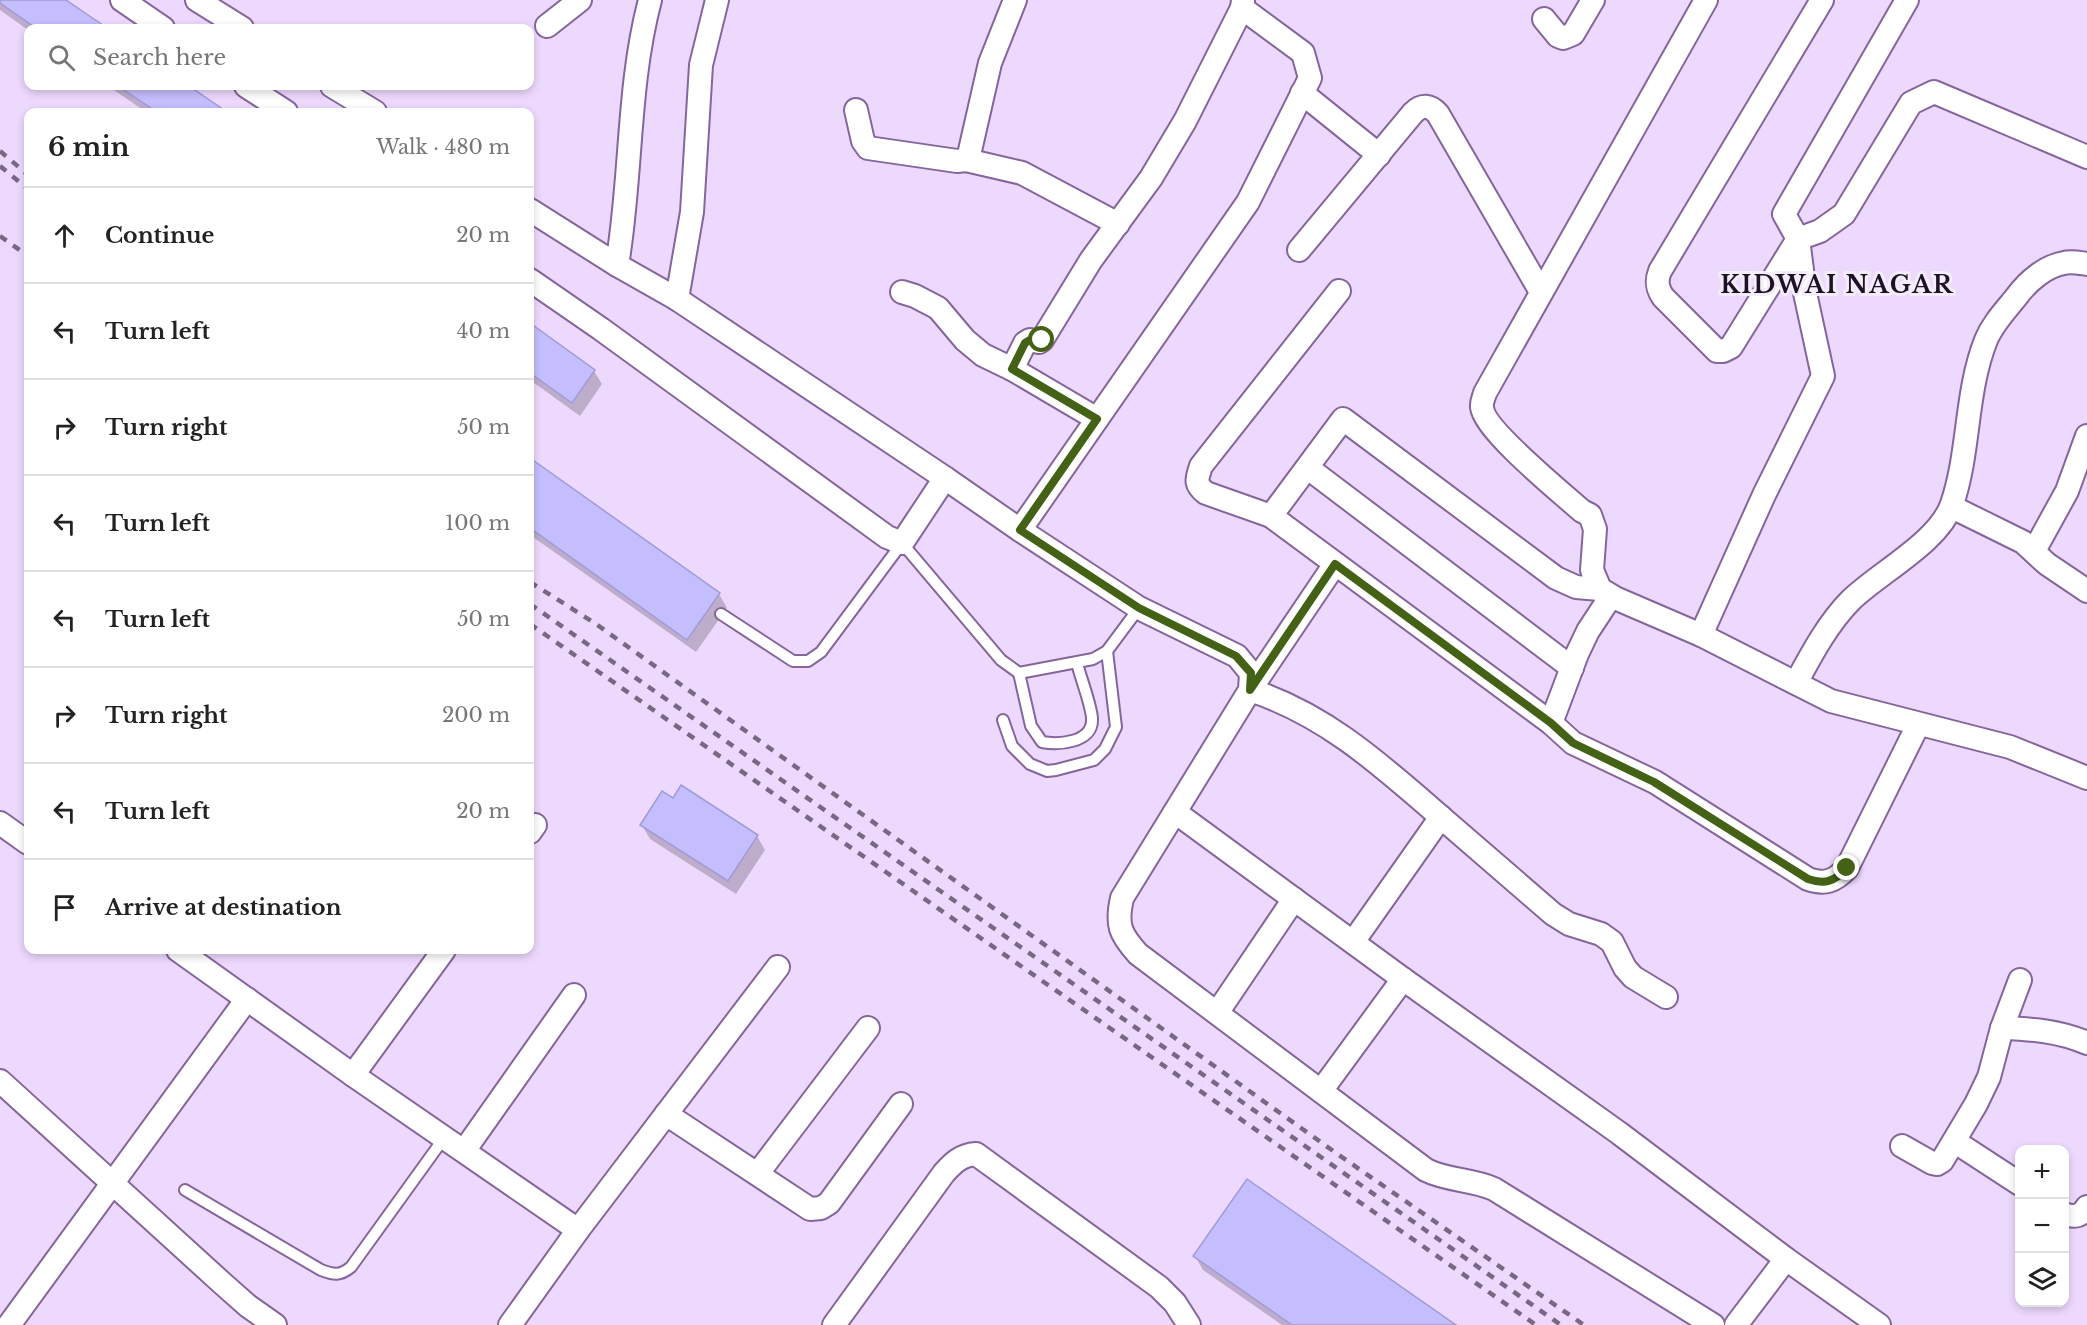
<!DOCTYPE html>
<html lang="en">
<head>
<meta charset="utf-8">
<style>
  body { margin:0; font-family:"Libre Baskerville",serif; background:#f2f2f2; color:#222 }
  .controls { position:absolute; right:18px; bottom:18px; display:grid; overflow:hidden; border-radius:12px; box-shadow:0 3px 9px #0003 }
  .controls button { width:54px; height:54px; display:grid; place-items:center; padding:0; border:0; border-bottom:2px solid #e0e0e0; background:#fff; color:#222; font:30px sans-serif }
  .stop { position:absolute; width:18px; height:18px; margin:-14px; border:4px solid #446216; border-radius:50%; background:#fff }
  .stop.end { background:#446216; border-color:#fff; box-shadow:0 2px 6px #0008 }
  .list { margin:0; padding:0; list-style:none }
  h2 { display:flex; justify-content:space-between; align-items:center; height:78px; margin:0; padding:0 24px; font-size:26px }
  h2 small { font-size:20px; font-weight:400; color:#767676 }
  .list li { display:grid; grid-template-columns:39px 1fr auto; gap:18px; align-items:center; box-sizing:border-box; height:96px; padding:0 24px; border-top:2px solid #e0e0e0 }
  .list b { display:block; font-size:22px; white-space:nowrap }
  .list em { font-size:20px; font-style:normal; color:#767676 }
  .icon { flex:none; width:33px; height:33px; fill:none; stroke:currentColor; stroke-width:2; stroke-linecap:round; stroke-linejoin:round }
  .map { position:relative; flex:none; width:2087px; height:1325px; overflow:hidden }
  .search { position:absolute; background:#fff; box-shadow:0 3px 9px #0003; left:24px; top:24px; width:510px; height:66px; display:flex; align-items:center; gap:15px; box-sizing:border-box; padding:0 21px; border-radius:12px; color:#767676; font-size:22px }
  .panel { position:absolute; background:#fff; box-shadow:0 3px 9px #0003; left:24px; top:108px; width:510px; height:846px; border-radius:12px }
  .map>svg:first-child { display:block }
</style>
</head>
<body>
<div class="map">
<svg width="2087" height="1325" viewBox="0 0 2087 1325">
  <rect width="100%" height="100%" fill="#edd9fe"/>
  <g fill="#0003">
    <polygon points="0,0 64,0 105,28 28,28 28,30 0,10"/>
    <polygon points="108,86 186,86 225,112 146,112"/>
    <polygon points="530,325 594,371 602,384 580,416 530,380"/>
    <polygon points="530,460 719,594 727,608 696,652 530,535"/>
    <polygon points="673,800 757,836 765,850 736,894 650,839 642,825"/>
    <polygon points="1195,1256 1453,1325 1282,1325 1203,1270"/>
  </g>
  <g fill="#c5befe" stroke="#a19ad8" stroke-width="1.5">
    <polygon points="0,0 66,0 107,28 36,28 0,3"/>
    <polygon points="118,86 189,86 227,112 157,112"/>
    <polygon points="530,323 595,370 572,403 530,373"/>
    <polygon points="530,458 720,593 687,640 530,528"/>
    <polygon points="681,785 758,835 728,881 640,825 662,791 673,798"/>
    <polygon points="1247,1179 1456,1325 1292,1325 1193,1256"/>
  </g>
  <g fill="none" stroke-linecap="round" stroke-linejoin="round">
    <g stroke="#84659c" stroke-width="14">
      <g id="lane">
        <polyline points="721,614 793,661 808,661 821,652 902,543 1001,660 1019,673 1093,659 1107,651 1139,608"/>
        <path d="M1019 673 1031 726 1042 742C1058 745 1093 743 1092 719 1092 707 1080 676 1077 663"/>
        <polyline points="1003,720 1012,746 1030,764 1047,771 1056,770 1094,760 1105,749 1116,727 1107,651"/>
        <path d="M185 1190 321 1270C334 1275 340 1276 351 1267L444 1138"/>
      </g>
    </g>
    <g stroke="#84659c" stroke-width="26">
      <g id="street">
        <polyline points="122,0 163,28"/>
        <polyline points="197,0 242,28"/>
        <path d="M1822 0 1660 271C1656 281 1657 288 1663 297L1717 351H1723L1731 347 1798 239 1784 214 1907 0"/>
        <polyline points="1544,19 1558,36 1563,38 1573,34 1593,0"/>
        <polyline points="547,26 580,0"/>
        <polyline points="246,86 286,112"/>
        <polyline points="332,86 375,112"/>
        <polyline points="1302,93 1379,155"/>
        <polyline points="856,110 863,141 868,148 957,161 966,160 969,155 990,63 1015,0"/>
        <polyline points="2087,157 1934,92 1911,103 1844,214 1820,231 1798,239 1805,293 1823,376 1764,495 1701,635 1831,701 2010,747 2087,778"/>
        <polyline points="966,160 1022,173 1118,224"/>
        <polyline points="530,210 617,265 677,299 945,478"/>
        <path d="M1299 250 1413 113C1422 104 1430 105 1438 114L1541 292"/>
        <path d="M617 265C632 177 627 87 650 0"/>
        <polyline points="530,280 601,329 887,537 902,543 945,478 1020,530 1248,202 1310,78 1303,53 1242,8"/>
        <polyline points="902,292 915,296 938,308 965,340 983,355 1012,369 1097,419"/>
        <polyline points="677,299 692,212 701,65 717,0"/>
        <polyline points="1012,369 1025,343 1030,340 1039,342 1042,340 1091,260 1151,178 1185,121 1242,8 1243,0"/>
        <polyline points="1308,468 1572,668"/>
        <polyline points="1952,507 2023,542 2047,564 2087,591"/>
        <path d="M1271 516 1206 493C1194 484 1197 479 1201 466L1339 291"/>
        <path d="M1020 530 1139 608 1237 656 1251 673 1250 690 1122 898C1116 925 1120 934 1138 954L1426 1170C1448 1181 1472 1179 1494 1189L1713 1325"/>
        <polyline points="2034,551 2067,491 2087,436"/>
        <path d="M1335 564 1250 690C1327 715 1382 766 1442 818 1479 850 1516 882 1553 914L1569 924 1601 934 1612 942 1625 968 1633 977 1666 997"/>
        <polyline points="1600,589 1576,587 1556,578 1343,419 1271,516 1551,723 1577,654 1588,631 1611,596"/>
        <path d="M1701 635 1615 598 1600 589 1592 570 1595 529 1590 515 1582 511C1563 494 1483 429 1482 407 1481 403 1484 397 1485 393L1706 0"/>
        <path d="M1796 683C1811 655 1828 623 1851 600 1880 572 1939 542 1952 504 1970 451 1965 393 1986 340 1993 323 2006 310 2017 296 2028 281 2046 266 2064 263 2071 261 2080 263 2087 264"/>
        <path d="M1551 723 1573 743 1655 782 1808 879C1825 885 1835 881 1847 868L1918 725"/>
        <polyline points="1175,812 1403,979 1619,1133 1786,1259 1879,1325"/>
        <polyline points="0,823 28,843"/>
        <polyline points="530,832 535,825"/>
        <polyline points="1353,942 1441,817"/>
        <polyline points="178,950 353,1075 578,1230"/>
        <polyline points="1217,1013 1294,899"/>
        <path d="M2002 1028C2032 1029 2059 1031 2087 1043"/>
        <polyline points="353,1075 444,950"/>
        <polyline points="0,1081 222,1283 248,1306 275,1325"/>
        <polyline points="1321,1091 1403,979"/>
        <polyline points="666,1114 810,1209 821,1208 829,1203 901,1104"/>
        <polyline points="1954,1141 2020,1184"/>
        <polyline points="1902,1146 1932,1163 1937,1164 1942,1161 1976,1104 1989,1077 2002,1028 2020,980"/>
        <polyline points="464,1151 574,995"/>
        <polyline points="758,1173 868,1028"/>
        <path d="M2064 1214C2075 1218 2081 1216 2087 1207"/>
        <polyline points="9,1325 247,999"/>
        <polyline points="510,1325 578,1230 778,967"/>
        <path d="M834 1325 944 1173C953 1163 961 1155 976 1154L1159 1287 1175 1303 1189 1325"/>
        <polyline points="1736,1325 1786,1259"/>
      </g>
    </g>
    <use href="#lane" stroke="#fff" stroke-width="10"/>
    <use href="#street" stroke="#fff" stroke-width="22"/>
    <g stroke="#786884" stroke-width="4.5" stroke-dasharray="8 8" stroke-linecap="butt">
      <polyline points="0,151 28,175"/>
      <polyline points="0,166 28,189"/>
      <polyline points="0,236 28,256"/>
      <polyline points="530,582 596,624 1336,1153 1584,1325"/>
      <polyline points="530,604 1561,1325"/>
      <polyline points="530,624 1536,1325"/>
    </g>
  </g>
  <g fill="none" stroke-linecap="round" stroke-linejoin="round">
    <path stroke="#446216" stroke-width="8" d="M1042 340 1039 342 1030 340 1025 343 1012 369 1097 419 1020 530 1139 608 1236 656 1251 673 1250 690 1335 564 1551 723 1573 743 1654 782 1808 879C1825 885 1835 881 1847 868"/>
  </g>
  <g text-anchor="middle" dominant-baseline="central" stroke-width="6" stroke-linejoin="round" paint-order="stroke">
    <g font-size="24" font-weight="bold" letter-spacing="1.5" fill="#1e1127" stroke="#f3edf9">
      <text x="1837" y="284">KIDWAI NAGAR</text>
    </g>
  </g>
</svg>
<div class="controls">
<button>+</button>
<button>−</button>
<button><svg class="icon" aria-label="layers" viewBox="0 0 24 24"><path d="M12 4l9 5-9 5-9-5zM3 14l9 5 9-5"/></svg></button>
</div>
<div class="stop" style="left:1042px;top:340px"></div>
<div class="stop end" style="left:1847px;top:868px"></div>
<div class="search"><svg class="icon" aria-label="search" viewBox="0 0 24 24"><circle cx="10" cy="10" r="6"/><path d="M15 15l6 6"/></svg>Search here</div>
<section class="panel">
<h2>6 min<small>Walk · 480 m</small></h2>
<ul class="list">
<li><svg class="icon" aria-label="ahead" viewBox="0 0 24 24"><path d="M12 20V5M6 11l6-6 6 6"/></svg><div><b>Continue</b></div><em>20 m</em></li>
<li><svg class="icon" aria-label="left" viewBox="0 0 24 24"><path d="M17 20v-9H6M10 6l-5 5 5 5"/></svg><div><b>Turn left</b></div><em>40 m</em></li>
<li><svg class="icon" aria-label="right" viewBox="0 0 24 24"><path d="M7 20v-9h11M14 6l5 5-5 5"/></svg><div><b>Turn right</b></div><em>50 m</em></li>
<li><svg class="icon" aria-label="left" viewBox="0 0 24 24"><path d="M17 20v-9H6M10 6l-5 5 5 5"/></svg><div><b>Turn left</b></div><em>100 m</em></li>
<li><svg class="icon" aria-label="left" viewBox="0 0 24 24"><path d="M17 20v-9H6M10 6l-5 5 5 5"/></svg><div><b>Turn left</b></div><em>50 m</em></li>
<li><svg class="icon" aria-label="right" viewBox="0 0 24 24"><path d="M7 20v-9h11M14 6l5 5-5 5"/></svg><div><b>Turn right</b></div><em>200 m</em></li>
<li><svg class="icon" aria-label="left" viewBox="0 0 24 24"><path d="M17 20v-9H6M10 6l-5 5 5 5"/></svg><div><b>Turn left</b></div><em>20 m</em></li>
<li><svg class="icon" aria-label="arrive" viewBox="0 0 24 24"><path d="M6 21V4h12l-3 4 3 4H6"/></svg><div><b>Arrive at destination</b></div></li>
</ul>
</section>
</div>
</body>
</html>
